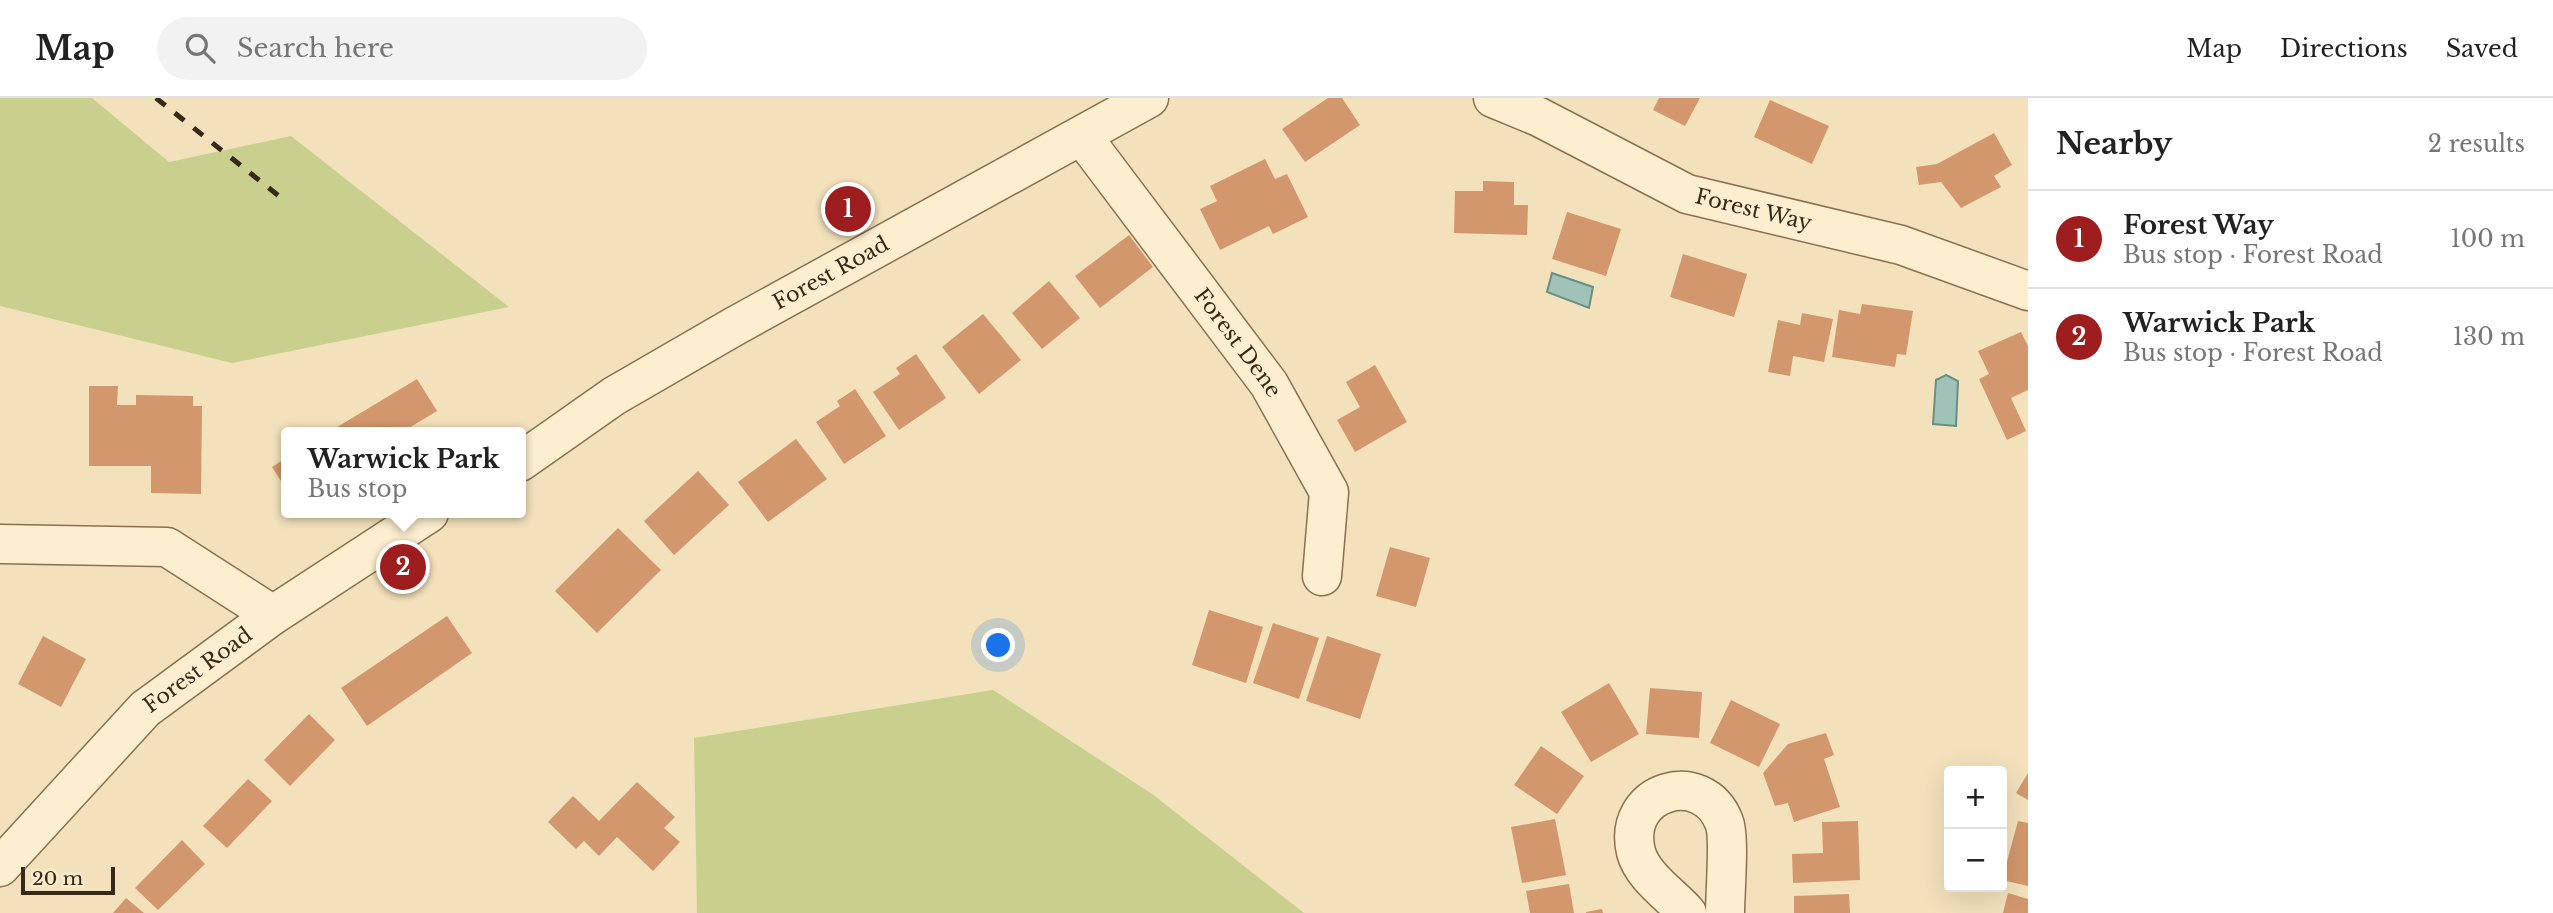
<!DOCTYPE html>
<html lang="en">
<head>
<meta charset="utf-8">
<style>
  body { margin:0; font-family:"Libre Baskerville",serif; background:#f2f2f2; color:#222 }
  .controls { position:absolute; right:21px; bottom:21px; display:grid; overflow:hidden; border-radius:7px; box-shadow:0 7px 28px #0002 }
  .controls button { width:63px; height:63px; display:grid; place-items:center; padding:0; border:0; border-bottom:2px solid #e0e0e0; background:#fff; color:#222; font:35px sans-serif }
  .scale { position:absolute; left:21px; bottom:18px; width:94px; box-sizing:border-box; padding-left:7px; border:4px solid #38281a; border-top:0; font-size:19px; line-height:24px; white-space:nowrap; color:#38281a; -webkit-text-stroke:5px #f8ebcb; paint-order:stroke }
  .you { position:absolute; left:999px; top:548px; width:24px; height:24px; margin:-18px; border:5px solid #fff; border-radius:50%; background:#1a73e8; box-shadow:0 0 0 10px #1a73e833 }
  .badge { display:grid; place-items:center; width:46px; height:46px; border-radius:50%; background:#9e1e1f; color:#fff; font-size:23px; font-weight:700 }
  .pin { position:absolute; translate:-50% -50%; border:4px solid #fff; box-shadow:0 2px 7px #0006 }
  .popup { position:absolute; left:281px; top:329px; width:245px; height:91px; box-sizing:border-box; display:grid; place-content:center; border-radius:7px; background:#fff; filter:drop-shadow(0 2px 5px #0005); font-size:23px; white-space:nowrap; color:#767676 }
  .popup b { font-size:26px; color:#222 }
  .popup::after { content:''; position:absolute; left:50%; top:100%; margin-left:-14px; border:14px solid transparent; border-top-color:#fff }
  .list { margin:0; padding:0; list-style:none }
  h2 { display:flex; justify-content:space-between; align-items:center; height:91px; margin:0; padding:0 28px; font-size:30px }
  h2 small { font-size:23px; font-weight:400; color:#767676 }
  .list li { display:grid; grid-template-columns:46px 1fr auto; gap:21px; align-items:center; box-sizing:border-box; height:98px; padding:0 28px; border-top:2px solid #e0e0e0 }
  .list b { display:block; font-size:26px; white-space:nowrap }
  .list p { margin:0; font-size:23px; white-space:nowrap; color:#767676 }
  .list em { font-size:23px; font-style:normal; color:#767676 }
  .icon { flex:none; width:38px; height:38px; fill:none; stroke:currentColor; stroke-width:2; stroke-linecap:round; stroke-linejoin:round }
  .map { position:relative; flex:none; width:2028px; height:815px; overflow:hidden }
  header { display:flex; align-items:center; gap:42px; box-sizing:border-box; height:98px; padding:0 35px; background:#fff; border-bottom:2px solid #e0e0e0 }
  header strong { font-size:33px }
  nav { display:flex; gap:38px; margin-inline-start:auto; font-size:24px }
  .search { width:490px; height:63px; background:#f2f2f2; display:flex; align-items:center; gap:18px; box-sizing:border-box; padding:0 24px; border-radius:38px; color:#767676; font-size:26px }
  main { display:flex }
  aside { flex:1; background:#fff }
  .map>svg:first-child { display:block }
</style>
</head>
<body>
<header>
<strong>Map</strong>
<div class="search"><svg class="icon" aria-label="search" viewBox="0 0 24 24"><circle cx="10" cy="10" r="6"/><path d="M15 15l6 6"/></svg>Search here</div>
<nav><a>Map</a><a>Directions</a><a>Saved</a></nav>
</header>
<main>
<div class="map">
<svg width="2028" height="815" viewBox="0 0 2028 815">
  <rect width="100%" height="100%" fill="#f2e1bb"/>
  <g fill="#c9d08e">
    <polygon points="0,0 92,0 169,64 291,38 509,209 232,265 0,208"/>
    <polygon points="993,592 1152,696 1304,815 697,815 694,640"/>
  </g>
  <g fill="#a0c2b8" stroke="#679085" stroke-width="2">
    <polygon points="1552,175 1593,189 1589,210 1547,194"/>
    <polygon points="1946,277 1958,283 1956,328 1933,326 1936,282"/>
  </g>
  <g fill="#d3976d">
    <polygon points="1328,0 1342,0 1360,27 1305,64 1282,31"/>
    <polygon points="1659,0 1700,0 1685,28 1653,12"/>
    <polygon points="1770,2 1829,28 1812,66 1754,39"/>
    <polygon points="1994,35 2012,67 1994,78 2001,89 1961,110 1941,84 1919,87 1916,69 1937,66"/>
    <polygon points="1265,61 1275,81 1287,76 1308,119 1273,136 1269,128 1220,152 1200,111 1217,103 1210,88"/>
    <polygon points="1483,83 1514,84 1514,107 1528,107 1527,137 1454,135 1455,93 1483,93"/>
    <polygon points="1567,114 1621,131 1606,178 1552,161"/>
    <polygon points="1129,137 1153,169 1100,210 1075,178"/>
    <polygon points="1683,156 1747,176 1734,219 1670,199"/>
    <polygon points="1049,183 1080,220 1042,251 1012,215"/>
    <polygon points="1862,206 1913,213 1906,257 1897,256 1895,269 1832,259 1839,212 1860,216"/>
    <polygon points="1802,215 1833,221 1824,264 1793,258 1790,278 1768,274 1778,222 1800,227"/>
    <polygon points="983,216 1021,262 979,296 942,249"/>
    <polygon points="2021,234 2028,248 2028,292 2011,300 2026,333 2007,342 1979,281 1989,276 1978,253"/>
    <polygon points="916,256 946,300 899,332 873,294 900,276 896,270"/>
    <polygon points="1375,267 1407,324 1355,354 1337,322 1360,309 1346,284"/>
    <polygon points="417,281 437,313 402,334 329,334"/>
    <polygon points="89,288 118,288 117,307 136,307 136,297 193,298 193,308 202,308 201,396 151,395 151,368 89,368"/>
    <polygon points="855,291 886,338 844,366 816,324 840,308 837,303"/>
    <polygon points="796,341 827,381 768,424 738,384"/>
    <polygon points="286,360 286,391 272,369"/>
    <polygon points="698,373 729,407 674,457 644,423"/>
    <polygon points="618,430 661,472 597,535 555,493"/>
    <polygon points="1390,449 1430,460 1416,509 1376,498"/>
    <polygon points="1209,512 1263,529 1246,585 1192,567"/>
    <polygon points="447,518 472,555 367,628 341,590"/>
    <polygon points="1273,525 1319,540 1299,601 1253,585"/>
    <polygon points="43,538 86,561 61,609 18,586"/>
    <polygon points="1327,538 1381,556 1360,621 1306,603"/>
    <polygon points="1609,585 1639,636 1591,664 1561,614"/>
    <polygon points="1650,590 1702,594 1699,640 1646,636"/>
    <polygon points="1731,602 1780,626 1759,669 1710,645"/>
    <polygon points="309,616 335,642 290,688 264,662"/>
    <polygon points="1826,635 1834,657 1824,661 1840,709 1794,724 1788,705 1775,708 1763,675 1788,646"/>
    <polygon points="1541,648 1584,678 1557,716 1514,687"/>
    <polygon points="2028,675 2028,702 2016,695"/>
    <polygon points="248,681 272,703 227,750 203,728"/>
    <polygon points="637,684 675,719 664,730 680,744 653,773 617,739 599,758 584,743 576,751 548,724 573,698 599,723"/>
    <polygon points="1555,721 1566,777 1522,785 1511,729"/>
    <polygon points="1858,723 1860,782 1793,785 1792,756 1823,755 1822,724"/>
    <polygon points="2018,723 2028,725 2028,788 2002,782"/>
    <polygon points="182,742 205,766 158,812 135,790"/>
    <polygon points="1569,786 1574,815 1530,815 1526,793"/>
    <polygon points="2008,795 2028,801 2028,815 2003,815"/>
    <polygon points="1849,796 1850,815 1794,815 1794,798"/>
    <polygon points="126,800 144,815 113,815"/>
    <polygon points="1602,811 1603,815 1586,815 1586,814"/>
  </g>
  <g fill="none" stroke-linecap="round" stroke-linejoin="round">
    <g stroke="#8a7053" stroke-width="41">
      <g id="minor">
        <path id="s1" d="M1493 0 1539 19 1687 96 1901 147 2028 193"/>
        <path id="s2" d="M1082 38 1269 286 1329 394 1322 478"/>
        <path id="s3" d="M520 364 614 298 735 228 1149 0"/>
        <polyline points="0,446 167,449 273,517"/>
        <path id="s4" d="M0 769 145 611 273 517 429 415"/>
        <path d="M1687 815C1671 797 1642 778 1636 754 1621 692 1703 669 1724 724 1730 738 1725 796 1725 815"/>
      </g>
    </g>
    <use href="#minor" stroke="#fceecf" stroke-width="38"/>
    <polyline stroke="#38281a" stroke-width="5" stroke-dasharray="12 12" stroke-linecap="butt" points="156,0 284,102"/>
  </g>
  <g text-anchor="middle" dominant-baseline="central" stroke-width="6" stroke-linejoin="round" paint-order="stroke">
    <g font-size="21" fill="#38281a" stroke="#f8ebcb">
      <text stroke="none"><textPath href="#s1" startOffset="285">Forest Way</textPath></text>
      <text stroke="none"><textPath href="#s3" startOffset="364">Forest Road</textPath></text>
      <text stroke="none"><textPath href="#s2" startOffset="259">Forest Dene</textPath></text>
      <text stroke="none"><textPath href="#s4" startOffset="280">Forest Road</textPath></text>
    </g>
  </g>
</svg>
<div class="controls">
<button>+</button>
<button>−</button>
</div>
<div class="scale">20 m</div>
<div class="you"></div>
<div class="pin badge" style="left:848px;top:111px">1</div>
<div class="pin badge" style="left:403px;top:469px">2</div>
<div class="popup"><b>Warwick Park</b>Bus stop</div>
</div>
<aside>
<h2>Nearby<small>2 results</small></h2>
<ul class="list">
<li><span class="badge">1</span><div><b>Forest Way</b><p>Bus stop · Forest Road</p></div><em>100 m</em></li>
<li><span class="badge">2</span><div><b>Warwick Park</b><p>Bus stop · Forest Road</p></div><em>130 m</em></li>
</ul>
</aside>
</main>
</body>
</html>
